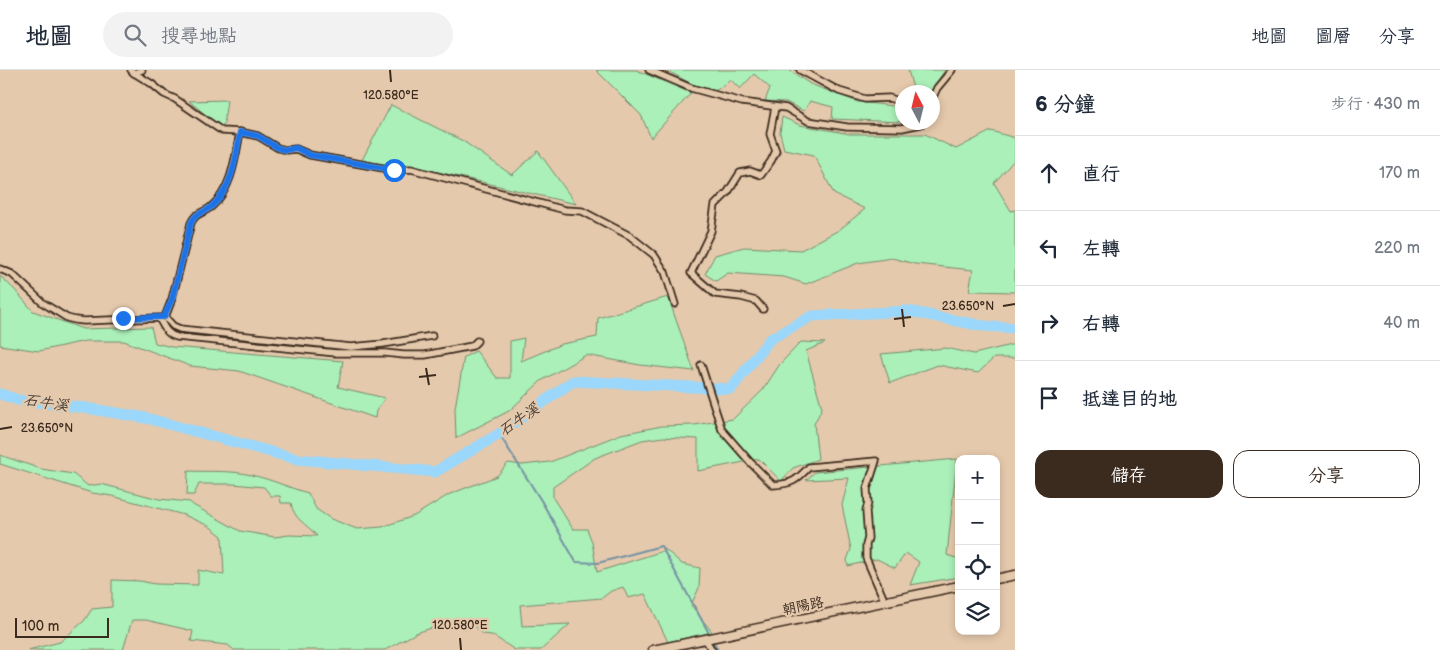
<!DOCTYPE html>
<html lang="zh-TW">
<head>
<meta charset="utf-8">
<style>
  body { margin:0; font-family:"Balsamiq Sans","LXGW WenKai TC",sans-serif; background:#f2f2f3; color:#1f2937 }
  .controls { position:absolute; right:15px; bottom:15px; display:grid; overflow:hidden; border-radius:10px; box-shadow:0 2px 8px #0003 }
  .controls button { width:45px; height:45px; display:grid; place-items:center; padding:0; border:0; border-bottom:1px solid #e0e1e3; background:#fff; color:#1f2937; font:25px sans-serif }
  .compass { position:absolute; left:895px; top:15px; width:45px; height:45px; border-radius:50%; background:#fff; box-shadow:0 2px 8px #0003; rotate:353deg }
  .scale { position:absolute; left:15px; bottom:12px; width:94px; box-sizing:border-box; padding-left:5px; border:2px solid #3b2a1e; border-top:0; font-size:14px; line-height:18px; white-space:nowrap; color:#3b2a1e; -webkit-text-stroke:4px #e5c9ac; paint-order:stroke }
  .stop { position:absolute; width:15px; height:15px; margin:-11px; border:4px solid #1a73e8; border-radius:50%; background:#fff }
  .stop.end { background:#1a73e8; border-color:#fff; box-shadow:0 1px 5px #0008 }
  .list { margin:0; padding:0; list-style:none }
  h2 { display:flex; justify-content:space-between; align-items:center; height:65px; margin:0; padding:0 20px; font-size:21px }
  h2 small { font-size:16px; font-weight:400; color:#747a83 }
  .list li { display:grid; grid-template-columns:32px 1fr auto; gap:15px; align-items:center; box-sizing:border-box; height:75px; padding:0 20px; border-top:1px solid #e0e1e3 }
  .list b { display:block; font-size:19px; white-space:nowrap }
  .list em { font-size:16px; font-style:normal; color:#747a83 }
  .actions { display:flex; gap:10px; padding:15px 20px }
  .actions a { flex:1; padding:11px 0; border:1px solid #3b2a1e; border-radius:15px; text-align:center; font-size:18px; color:#3b2a1e }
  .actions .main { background:#3b2a1e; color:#fff }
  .icon { flex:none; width:28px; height:28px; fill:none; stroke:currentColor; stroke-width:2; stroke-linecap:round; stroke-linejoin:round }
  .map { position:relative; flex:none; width:1015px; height:580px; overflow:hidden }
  header { display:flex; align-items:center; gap:30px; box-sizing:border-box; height:70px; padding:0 25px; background:#fff; border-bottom:1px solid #e0e1e3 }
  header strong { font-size:24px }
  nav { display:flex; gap:28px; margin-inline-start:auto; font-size:18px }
  .search { width:350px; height:45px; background:#f2f2f3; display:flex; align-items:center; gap:12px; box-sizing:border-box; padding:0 18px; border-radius:28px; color:#747a83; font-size:19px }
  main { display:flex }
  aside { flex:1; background:#fff }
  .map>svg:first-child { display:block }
</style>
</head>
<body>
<header>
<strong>地圖</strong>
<div class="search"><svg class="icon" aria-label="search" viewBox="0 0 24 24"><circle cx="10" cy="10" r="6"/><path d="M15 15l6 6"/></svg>搜尋地點</div>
<nav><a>地圖</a><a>圖層</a><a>分享</a></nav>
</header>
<main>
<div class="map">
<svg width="1015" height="580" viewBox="0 0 1015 580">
  <rect width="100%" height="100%" fill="#e5c9ac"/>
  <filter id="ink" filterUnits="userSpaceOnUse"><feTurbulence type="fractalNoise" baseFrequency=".02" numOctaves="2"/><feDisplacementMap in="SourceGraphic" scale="10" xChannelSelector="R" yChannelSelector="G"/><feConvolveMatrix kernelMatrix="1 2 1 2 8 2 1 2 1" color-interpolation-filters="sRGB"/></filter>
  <g filter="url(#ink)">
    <g fill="#abefb9" stroke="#738c6c">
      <polygon points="596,0 636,0 691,23 651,68 641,45"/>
      <polygon points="666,0 789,0 810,14 858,32 902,37 902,52 832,49 833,37 810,31 804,41 786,32 765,31 770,18 754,4 740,19 730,9 723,16 714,21 692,14"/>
      <polygon points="908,0 945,0 930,22 914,22"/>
      <polygon points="227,30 223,59 189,31"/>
      <polygon points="391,35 463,71 512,105 538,81 576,134 408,95 392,97 362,90"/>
      <polygon points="782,47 800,55 850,64 925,64 956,79 991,61 1015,68 1015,89 994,113 1011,141 1015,140 1015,222 969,221 973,200 915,194 892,188 858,193 806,214 784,207 728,203 716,211 705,204 715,185 744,177 801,180 839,160 865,139 834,124 814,85 784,79 780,63"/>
      <polygon points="0,206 14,219 33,241 83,259 151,257 155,273 172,277 343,291 338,317 385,328 376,341 375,348 239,301 190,296 124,271 85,271 39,281 0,275"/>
      <polygon points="668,227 694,301 640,295 586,285 541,311 509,341 456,368 455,338 464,287 476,281 497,308 510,308 510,271 524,268 521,291 562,274 597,267 598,248"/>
      <path d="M801 272 825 273 806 281 822 338 814 354 818 389 793 398 781 411 759 389 698 401V369L663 367 642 370 595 388 553 417V428L573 459H587L592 472 597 502 666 480 682 494 700 498 699 518 691 535 712 562 668 572 645 524 628 528 623 517 611 521 602 528 520 535 522 556 570 554 541 580H515L492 565 482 564 474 555 463 559 456 550 416 563 385 580H234L228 575 191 571 193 561 146 550H132L123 580H28L60 572 84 551 92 539 112 537V510L140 511 155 514 198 515V500L224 505 222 466 209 456 184 445 112 426 92 423 0 394V385L41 399 73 404 88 416 101 414 159 429 190 432 193 435 240 461 275 467 289 465 317 466C306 453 294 450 291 433H281L280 426H271L264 417 233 414H199L194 425H187L188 401C209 402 232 400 251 405 271 409 289 418 308 423L316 439 331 449 357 459 382 457 414 446 450 424 497 406 508 393 522 395 550 392 621 364 662 356 694 355 733 349 763 320 780 294Z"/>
      <polygon points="1015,274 1015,288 994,288 978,303 938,295 890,313 881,284 946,278 974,284"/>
      <polygon points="957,389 947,485 959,489 959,507 910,515 919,492 906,483 895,498 877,489 848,496 847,490 851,479 842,435 849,408 806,410 815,402"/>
    </g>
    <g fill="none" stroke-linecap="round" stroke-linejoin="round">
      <g stroke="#7492a3" stroke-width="2">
        <polyline points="499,364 542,432 576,492 598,493 661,476 710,565"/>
        <polyline points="713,571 718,580"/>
      </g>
      <polyline stroke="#9ad7fb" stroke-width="11" points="0,324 18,330 86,338 146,348 297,389 435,402 499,364 573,311 731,319 770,269 812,246 908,241 983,256 1015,258"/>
      <g stroke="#3b2a1e" stroke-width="9">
        <g id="street">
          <polyline points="131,0 134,3 142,0"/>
          <polyline points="649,0 691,18 742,32 786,38 808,51 847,57 902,58 921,54"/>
          <polyline points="800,0 839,21 865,29 889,28 902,32"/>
          <polyline points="134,3 152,14 164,24 175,29 222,61 240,62 258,66 278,78 286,80 296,79 310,85 394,100 411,99 565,140 582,141 630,166 654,185 665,202 675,234"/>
          <polyline points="932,29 937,18 952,0"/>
          <path d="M0 199 12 204 43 233 67 248 75 250 84 251 159 248C164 257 167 265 177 267L336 283H385L404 285H425L472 276 477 271"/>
          <polyline points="763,239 756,231 741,227 715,224 691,203 711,161 715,135 728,122 740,103 750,101 761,105 771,91 776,81 770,64 775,37"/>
          <polyline points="165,247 173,256 180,259 351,277 383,274 432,266"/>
          <path d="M161 248 165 247 172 229 191 153C196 142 202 144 211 137 232 119 235 89 240 62"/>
          <path d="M701 295 722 360 750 392 773 415C792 414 796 411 809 397L876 391 867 419 868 433 866 441 868 468 866 475V488L885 532"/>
          <polyline points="705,569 712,580"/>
        </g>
      </g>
      <g stroke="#3b2a1e" stroke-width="11">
        <g id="secondary">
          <polyline points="996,509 1015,505"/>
          <polyline points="653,580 959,516"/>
        </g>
      </g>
      <use href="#street" stroke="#e5c9ac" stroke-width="5.5"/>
      <use href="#secondary" stroke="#e5c9ac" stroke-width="8"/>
    </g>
  </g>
  <g fill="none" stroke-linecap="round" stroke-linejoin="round" filter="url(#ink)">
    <path stroke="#1a73e8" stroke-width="6" d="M123 248 164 247 172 229 191 153C196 142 202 144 211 137 232 119 236 89 240 62L258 66 278 78 286 80 296 78 310 85 394 100"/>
  </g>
  <path fill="none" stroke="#3b2a1e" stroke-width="2" d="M390 0 391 12M1003 236 1015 234M902 239 904 257M894 249 911 247M426 298 429 315M419 307 436 305M0 359 12 357M460 568 461 580"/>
  <g text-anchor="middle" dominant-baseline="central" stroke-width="4.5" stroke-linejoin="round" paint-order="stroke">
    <g font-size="14" fill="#3b2a1e" stroke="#e5c9ac">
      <text transform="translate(803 536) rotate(-12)">朝陽路</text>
    </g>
    <g font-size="15" font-style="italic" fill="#443b34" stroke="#e5c9ac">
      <text transform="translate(46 333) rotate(8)">石牛溪</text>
      <text transform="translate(519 350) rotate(-35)">石牛溪</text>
    </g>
  </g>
  <g font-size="12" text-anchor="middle" fill="#3b2a1e" stroke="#e5c9ac" stroke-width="4.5" stroke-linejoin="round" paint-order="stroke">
    <text x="391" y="29">120.580°E</text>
    <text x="968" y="240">23.650°N</text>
    <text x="47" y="362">23.650°N</text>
    <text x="460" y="559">120.580°E</text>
  </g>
</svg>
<div class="controls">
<button>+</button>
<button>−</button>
<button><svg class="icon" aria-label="locate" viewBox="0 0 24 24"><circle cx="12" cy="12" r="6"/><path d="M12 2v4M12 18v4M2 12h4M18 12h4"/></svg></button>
<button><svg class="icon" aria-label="layers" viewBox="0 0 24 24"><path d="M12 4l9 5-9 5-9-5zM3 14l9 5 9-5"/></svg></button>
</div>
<svg class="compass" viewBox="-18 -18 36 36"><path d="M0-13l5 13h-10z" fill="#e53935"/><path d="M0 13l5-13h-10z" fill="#747a83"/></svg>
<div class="scale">100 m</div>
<div class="stop" style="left:394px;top:100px"></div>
<div class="stop end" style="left:123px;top:248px"></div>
</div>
<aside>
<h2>6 分鐘<small>步行 · 430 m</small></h2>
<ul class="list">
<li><svg class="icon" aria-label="ahead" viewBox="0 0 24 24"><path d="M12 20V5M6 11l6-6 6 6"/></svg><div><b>直行</b></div><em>170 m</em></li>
<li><svg class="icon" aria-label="left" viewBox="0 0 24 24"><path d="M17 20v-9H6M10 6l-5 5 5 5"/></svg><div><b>左轉</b></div><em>220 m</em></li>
<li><svg class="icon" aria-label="right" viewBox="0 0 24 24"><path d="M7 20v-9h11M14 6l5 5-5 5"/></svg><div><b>右轉</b></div><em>40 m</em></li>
<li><svg class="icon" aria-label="arrive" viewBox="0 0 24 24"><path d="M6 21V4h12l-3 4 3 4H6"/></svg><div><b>抵達目的地</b></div></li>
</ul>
<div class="actions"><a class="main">儲存</a><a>分享</a></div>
</aside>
</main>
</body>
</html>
